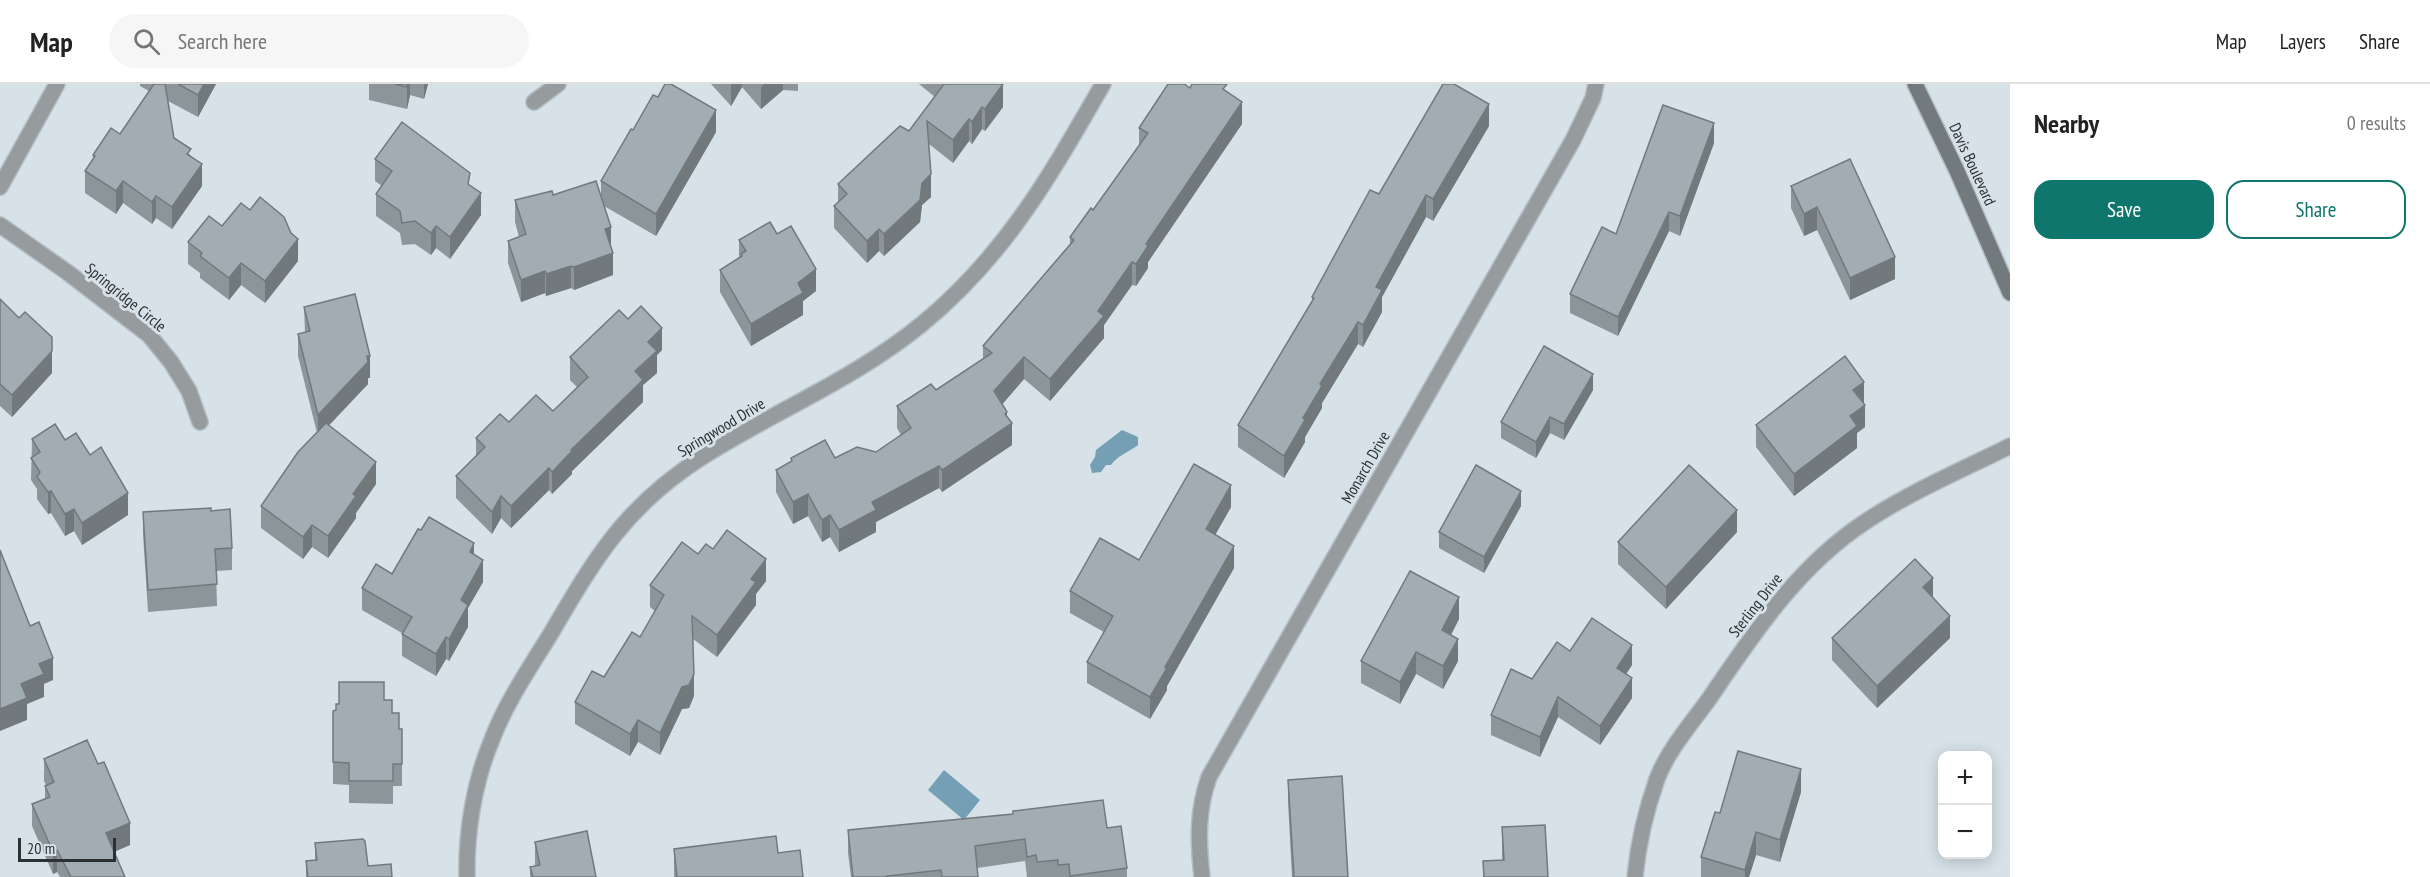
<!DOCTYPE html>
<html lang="en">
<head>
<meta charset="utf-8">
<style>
  body { margin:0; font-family:"PT Sans Narrow",sans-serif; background:#f6f6f6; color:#222 }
  .controls { position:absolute; right:18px; bottom:18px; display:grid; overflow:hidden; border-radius:12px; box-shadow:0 3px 15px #0003 }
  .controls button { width:54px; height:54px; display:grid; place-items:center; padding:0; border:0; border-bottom:2px solid #e0e0e0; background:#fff; color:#222; font:30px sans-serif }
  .scale { position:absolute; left:18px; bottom:15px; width:98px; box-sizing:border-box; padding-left:6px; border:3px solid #2b3032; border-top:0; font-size:16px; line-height:21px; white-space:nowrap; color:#2b3032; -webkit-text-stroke:4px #d6e2e8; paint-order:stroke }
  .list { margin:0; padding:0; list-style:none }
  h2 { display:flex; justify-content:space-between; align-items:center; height:78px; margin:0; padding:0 24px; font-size:26px }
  h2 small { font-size:20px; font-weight:400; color:#767676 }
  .actions { display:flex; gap:12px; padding:18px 24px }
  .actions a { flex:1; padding:14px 0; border:2px solid #0f766e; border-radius:18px; text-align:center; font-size:21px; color:#0f766e }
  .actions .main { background:#0f766e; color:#fff }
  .icon { flex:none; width:33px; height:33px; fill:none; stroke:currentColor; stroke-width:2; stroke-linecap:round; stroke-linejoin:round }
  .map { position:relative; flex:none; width:2010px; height:793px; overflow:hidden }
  header { display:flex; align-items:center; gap:36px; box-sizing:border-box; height:84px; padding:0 30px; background:#fff; border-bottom:2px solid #e0e0e0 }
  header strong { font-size:28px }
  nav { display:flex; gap:33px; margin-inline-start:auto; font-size:21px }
  .search { width:420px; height:54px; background:#f6f6f6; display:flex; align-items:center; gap:15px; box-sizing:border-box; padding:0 21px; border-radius:33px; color:#767676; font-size:22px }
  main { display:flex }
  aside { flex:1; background:#fff }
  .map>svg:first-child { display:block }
</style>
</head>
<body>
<header>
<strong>Map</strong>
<div class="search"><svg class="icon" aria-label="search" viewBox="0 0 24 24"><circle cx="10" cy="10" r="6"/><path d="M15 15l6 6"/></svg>Search here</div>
<nav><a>Map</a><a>Layers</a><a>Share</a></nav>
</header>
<main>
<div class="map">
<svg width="2010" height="793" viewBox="0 0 2010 793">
  <rect width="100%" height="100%" fill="#d6e2e8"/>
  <g fill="#749fb4">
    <path d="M1122 346 1138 353V361C1129 368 1117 372 1111 381H1106L1101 388 1092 389 1090 381 1095 373 1096 366Z"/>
    <polygon points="944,686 980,716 964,736 928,706"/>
  </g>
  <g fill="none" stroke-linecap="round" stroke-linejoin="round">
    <g stroke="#b4bec4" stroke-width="18">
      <g id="street">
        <polyline points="534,18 558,0"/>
        <polyline points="0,103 57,0"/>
        <polyline points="0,141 67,188 149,251 171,278 189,307 200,338"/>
        <path d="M467 793C466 749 474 699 491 658 505 620 529 585 550 551 595 474 626 421 704 372 775 327 855 295 922 240 1005 172 1050 92 1103 0"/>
        <path d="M1202 793C1198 757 1197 727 1209 693L1573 56 1593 14 1596 0"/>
        <path d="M1635 793C1638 761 1646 726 1657 695 1668 666 1691 640 1709 615 1754 549 1797 483 1865 438 1910 408 1962 386 2010 362"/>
      </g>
    </g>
    <g stroke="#b4bec4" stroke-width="18">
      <polyline id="secondary" points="1915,0 1957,87 2010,209"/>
    </g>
    <use href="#street" stroke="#969b9e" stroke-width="15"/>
    <use href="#secondary" stroke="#737a7e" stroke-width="15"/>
  </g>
  <g fill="#8b959a">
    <polygon points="140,0 216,0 198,33 168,17 174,54 191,72 202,102 172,145 156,134 152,140 123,119 116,130 85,109 85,87 93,76 93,71 120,50 149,7 140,2"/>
    <polygon points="369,0 428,0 424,15 410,11 407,25 369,16"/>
    <polygon points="711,0 798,0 798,7 783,6 761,25 742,3 731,22"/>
    <polygon points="919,0 1003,0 1003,23 985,47 982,45 972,60 969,57 953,79 929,60 931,113 922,121 920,138 884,172 879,167 867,179 834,144 834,122 838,118 838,100 909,47 935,13"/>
    <polygon points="1190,4 1227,7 1242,40 1148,178 1148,184 1136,202 1132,201 1104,241 1104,254 1050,317 1024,295 1002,320 1007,333 1012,361 942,408 939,404 876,438 876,448 839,468 830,453 822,458 808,432 793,440 776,408 776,386 791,377 791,374 835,374 876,368 901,351 897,344 897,322 936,306 983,275 983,262 1070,160 1070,153 1093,126 1139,61 1139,44"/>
    <polygon points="1489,42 1433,137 1426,133 1382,213 1382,228 1363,263 1358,260 1322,319 1322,324 1305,353 1305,358 1284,394 1238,363 1238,341 1312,218 1312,213"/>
    <polygon points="633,46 716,48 656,152 604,122 611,164 613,191 574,206 571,204 546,212 545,209 521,218 508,179 508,157 519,153 515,138 515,116 553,111 601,111 601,97"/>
    <polygon points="1714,59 1680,152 1669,147 1618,252 1570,229 1570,210 1616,150"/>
    <polygon points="375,75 470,102 481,131 450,175 436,164 431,171 415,160 402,161 400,149 376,132 376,110 382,102 375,97"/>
    <polygon points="1850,75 1895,195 1850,216 1817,146 1804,152 1791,124 1791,102"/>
    <polygon points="222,142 298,177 265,219 241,201 229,216 200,194 200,189 188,180 188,158"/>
    <polygon points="777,150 816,207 803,217 803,231 751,262 720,208 720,186 739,174 739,156"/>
    <polygon points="0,215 52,289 12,333 0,322"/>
    <polygon points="304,223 370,294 368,294 368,300 329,341 376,400 356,429 356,434 328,474 312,463 303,475 261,444 261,422 317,349 298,272 298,250 305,248"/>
    <polygon points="628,235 662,266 657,271 657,289 643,301 643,318 572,387 572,390 552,410 549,406 511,444 501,434 492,450 456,414 456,392 476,372 476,354 509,338 553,327 577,303 570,296 570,273"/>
    <polygon points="1593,306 1564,356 1550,349 1536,374 1501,354 1501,338"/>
    <polygon points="1864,320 1865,343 1857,349 1857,364 1794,412 1756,363 1756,341"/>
    <polygon points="32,355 65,356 128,431 82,461 74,447 65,452 51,429 48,430 37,415 37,405 31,396"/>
    <polygon points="1521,422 1484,489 1439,464 1439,448"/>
    <polygon points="1231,423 1215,451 1234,484 1167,602 1167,606 1150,635 1087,599 1087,578 1104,548 1070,529 1070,507 1139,476"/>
    <polygon points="211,427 232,464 232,486 216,487 217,522 148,528 143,450 143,428"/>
    <polygon points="1737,448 1666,525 1618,480 1618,458"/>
    <polygon points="713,465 766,497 756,510 756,521 717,573 693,555 694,612 689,624 682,625 660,671 638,658 630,672 575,640 575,618 604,593 640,553 655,527 650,523 650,501 698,470"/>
    <polygon points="474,470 483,498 468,524 468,543 449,577 446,575 436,592 402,572 402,549 362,526 362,504 392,490"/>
    <polygon points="1459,535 1451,551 1458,577 1443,605 1416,590 1400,620 1361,599 1361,577"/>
    <polygon points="1832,554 1950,554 1877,624 1832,576"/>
    <polygon points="1570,567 1632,581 1626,590 1632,614 1600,661 1558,633 1540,673 1491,651 1491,631 1532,595"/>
    <polygon points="384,616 392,629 399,645 402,645 402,702 393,702 393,720 349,719 349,701 333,700 333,627 336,626 339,620"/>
    <polygon points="44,675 130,761 114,768 125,793 60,793 57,788 53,790 32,742 32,720 45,715 45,702 46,701 44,697"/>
    <polygon points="1288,696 1348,793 1292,793 1288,718"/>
    <polygon points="1801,708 1780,778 1756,771 1749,793 1701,793 1701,773 1720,729"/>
    <polygon points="1502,743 1548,793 1483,793 1483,777 1502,776"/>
    <polygon points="1107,744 1127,784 1127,793 1027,793 1025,777 977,784 978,793 851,793 848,769 848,746"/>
    <polygon points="535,758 596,793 530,793 530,783 535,782"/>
    <polygon points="315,759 368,782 392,793 306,793 306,777 315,776"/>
    <polygon points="674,765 803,793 674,793"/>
  </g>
  <g fill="#71797d">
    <polygon points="204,0 216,0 198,33 198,11"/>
    <polygon points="407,0 410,0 410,11 407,25"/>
    <polygon points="424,0 428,0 424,15"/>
    <polygon points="731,0 742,0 742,3 731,22"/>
    <polygon points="764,0 783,0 783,6 761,25 761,3"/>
    <polygon points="1003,0 1003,23 985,47 985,25"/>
    <polygon points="1242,18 1242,40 1148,178 1148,184 1136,202 1136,180 1146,160"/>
    <polygon points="1489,20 1489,42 1433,137 1433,115"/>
    <polygon points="982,23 982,45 972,60 972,38"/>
    <polygon points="716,26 716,48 656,152 656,130"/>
    <polygon points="969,35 969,57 953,79 953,56"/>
    <polygon points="1714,39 1714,59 1680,152 1680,132"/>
    <polygon points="202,80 202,102 172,145 172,123"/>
    <polygon points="931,90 931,113 922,121 920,138 884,172 884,150 922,99"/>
    <polygon points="123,97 123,119 116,130 116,107"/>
    <polygon points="481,109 481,131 450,175 450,153"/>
    <polygon points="1426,111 1426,133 1382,213 1382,228 1363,263 1363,241 1376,203"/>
    <polygon points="156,112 156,134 152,140 152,118"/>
    <polygon points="1817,123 1817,146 1804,152 1804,130"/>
    <polygon points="1669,128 1669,147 1618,252 1618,233"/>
    <polygon points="436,142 436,164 431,171 431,149"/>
    <polygon points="611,143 611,165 605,145"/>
    <polygon points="879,145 879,167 867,179 867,157"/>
    <polygon points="298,155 298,177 265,219 265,197"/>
    <polygon points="613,169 613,191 574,206 574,183"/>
    <polygon points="1895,173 1895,195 1850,216 1850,194"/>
    <polygon points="1132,178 1132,201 1104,241 1104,254 1050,317 1050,295"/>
    <polygon points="241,179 241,201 229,216 229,194"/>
    <polygon points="571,182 571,204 546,212 546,190"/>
    <polygon points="816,185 816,207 803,217 803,231 751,262 751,240 798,199"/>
    <polygon points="545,187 545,209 521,218 521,196"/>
    <polygon points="1358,238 1358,260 1322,319 1322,324 1305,353 1305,358 1284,394 1284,372 1320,300"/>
    <polygon points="662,244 662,266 657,271 657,289 643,301 643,318 572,387 572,390 552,410 552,388 635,287 648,258"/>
    <polygon points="52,267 52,289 12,333 12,311"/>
    <polygon points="367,272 370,272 370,294 368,294 368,300 318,353 318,331"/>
    <polygon points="1024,273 1024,295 994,330 994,307"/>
    <polygon points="1593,290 1593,306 1564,356 1564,340"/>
    <polygon points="1864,298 1864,320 1853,306"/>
    <polygon points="1865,321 1865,343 1857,349 1857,364 1794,412 1794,390 1850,332"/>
    <polygon points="1007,328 1007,342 1012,339 1012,361 942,408 942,386"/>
    <polygon points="1550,333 1550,349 1536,374 1536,358"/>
    <polygon points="376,378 376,400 356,429 356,434 328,474 328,452 353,410"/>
    <polygon points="939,382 939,404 876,438 876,448 839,468 839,446 872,418"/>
    <polygon points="549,384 549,406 511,444 511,422"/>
    <polygon points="1231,401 1231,423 1206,467 1206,445"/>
    <polygon points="51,407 51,429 48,430 48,408"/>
    <polygon points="1521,407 1521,422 1484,489 1484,473"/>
    <polygon points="128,409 128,431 82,461 82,439"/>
    <polygon points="808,410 808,432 793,440 793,418"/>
    <polygon points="501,412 501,434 492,450 492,428"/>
    <polygon points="74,425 74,447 65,452 65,430"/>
    <polygon points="1737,426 1737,448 1666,525 1666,503"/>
    <polygon points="830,431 830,453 822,458 822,436"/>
    <polygon points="312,441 312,463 303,475 303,453"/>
    <polygon points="474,459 474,482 470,468"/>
    <polygon points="1234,462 1234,484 1167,602 1167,606 1150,635 1150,613 1165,583"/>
    <polygon points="766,475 766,497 756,510 756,521 717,573 717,551 751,495"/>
    <polygon points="483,476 483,498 468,524 468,543 449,577 449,555 461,516"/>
    <polygon points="1933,494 1933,516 1923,503"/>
    <polygon points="1459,513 1459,535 1442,568 1442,546"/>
    <polygon points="1950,532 1950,554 1877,624 1877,602"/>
    <polygon points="446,553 446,575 436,592 436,570"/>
    <polygon points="1458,555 1458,577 1443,605 1443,582"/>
    <polygon points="1632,561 1632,581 1617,604 1617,584"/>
    <polygon points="1416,568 1416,590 1400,620 1400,598"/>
    <polygon points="53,574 53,596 44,600 44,613 27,620 27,636 0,647 0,625 39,580"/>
    <polygon points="694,590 694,612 689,624 682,625 660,671 660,649 682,603"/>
    <polygon points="1632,594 1632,614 1600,661 1600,642"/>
    <polygon points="1558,613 1558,633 1540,673 1540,653"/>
    <polygon points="638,636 638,658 630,672 630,650"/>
    <polygon points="1801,685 1801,708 1780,778 1780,756"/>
    <polygon points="130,739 130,761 106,771 106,749"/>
    <polygon points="1756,748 1756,771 1749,793 1745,793 1745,786"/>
    <polygon points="57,766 57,788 53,790 53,768"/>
  </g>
  <g fill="#a2adb3" stroke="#71797d" stroke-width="1.5">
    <polygon points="154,0 165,0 174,54 191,65 187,70 202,80 172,123 156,112 152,118 123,97 116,107 85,87 95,72 93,71 111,44 120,50"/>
    <polygon points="178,0 204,0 198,11"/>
    <polygon points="395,0 407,0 407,3"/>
    <polygon points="665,0 671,0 716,26 656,130 601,97 631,45 633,46 653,11 658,13"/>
    <polygon points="944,0 1003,0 985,25 982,23 972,38 969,35 953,56 927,37 931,90 922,99 920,116 884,150 879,145 867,157 834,122 847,110 838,100 900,42 909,47"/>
    <polygon points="1168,0 1184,0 1190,4 1192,0 1227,0 1223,5 1242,18 1146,160 1148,162 1136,180 1132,178 1098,227 1104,232 1050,295 1024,273 994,307 1007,328 1005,330 1012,339 942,386 939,382 872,418 876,426 839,446 830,431 822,436 808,410 793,418 776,386 792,377 791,374 825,356 835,374 857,363 876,368 911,344 897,322 931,300 936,306 992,269 983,262 1074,156 1070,153 1091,124 1093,126 1148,49 1139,44"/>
    <polygon points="1443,0 1454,0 1489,20 1433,115 1426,111 1376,203 1382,206 1363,241 1358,238 1320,300 1322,302 1303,334 1305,336 1284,372 1238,341 1314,214 1312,213 1370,106 1379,110"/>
    <polygon points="1663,21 1714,39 1680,132 1669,128 1618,233 1570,210 1602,143 1616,150"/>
    <polygon points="402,38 470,89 468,100 481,109 450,153 436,142 431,149 415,137 402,139 400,127 376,110 392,87 375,75"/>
    <polygon points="1850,75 1895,173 1850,194 1817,123 1804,130 1791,102"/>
    <polygon points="596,97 611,143 605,145 613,169 574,183 571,182 546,190 545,187 521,196 508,157 526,150 515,116 552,107 553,111"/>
    <polygon points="260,113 284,133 291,149 298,155 265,197 241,179 229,194 200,172 202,169 188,158 209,132 222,142 241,119 250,126"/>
    <polygon points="770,138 777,150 791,142 816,185 798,199 803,209 751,240 720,186 742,172 741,170 746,167 739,156"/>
    <polygon points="355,210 370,272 367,272 368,278 318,331 298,250 310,247 304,223"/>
    <polygon points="0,215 19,234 25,228 52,253 52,267 12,311 0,300"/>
    <polygon points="641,222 662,244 648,258 657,267 635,287 643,296 571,366 572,367 552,388 549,384 511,422 501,412 492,428 456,392 485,363 476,354 500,330 509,338 536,311 553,327 588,293 570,273 619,226 628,235"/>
    <polygon points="1544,262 1593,290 1564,340 1550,333 1536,358 1501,338"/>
    <polygon points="1845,272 1864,298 1853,306 1865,321 1850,332 1857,342 1794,390 1756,341"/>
    <polygon points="326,339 376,378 353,410 356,412 328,452 312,441 303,453 261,422 298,368"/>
    <polygon points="55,340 65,356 76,349 90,371 101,363 128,409 82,439 74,425 65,430 51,407 48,408 37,393 40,388 31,374 40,368 32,355"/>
    <polygon points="1194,380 1231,401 1206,445 1234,462 1165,583 1167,584 1150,613 1087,578 1113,532 1070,507 1100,454 1139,476"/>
    <polygon points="1476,381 1521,407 1484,473 1439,448"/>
    <polygon points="1689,381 1737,426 1666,503 1618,458"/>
    <polygon points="211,424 211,427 230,425 232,464 215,465 217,500 148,506 143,428"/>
    <polygon points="429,433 474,459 470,468 483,476 461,516 468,521 449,555 446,553 436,570 402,550 412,533 362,504 376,480 392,490 418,445 421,446"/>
    <polygon points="727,446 766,475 751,495 756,498 717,551 692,532 694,590 689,601 682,603 660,649 638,636 630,650 575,618 592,587 604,593 632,548 640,553 664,511 650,501 682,458 698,470 706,460 713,465"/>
    <polygon points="0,466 30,542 39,538 53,574 39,580 44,590 21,600 27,614 0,625"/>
    <polygon points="1915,475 1933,494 1923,503 1950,532 1877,602 1832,554"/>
    <polygon points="1410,487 1459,513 1442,546 1458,555 1443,582 1416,568 1400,598 1361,577"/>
    <polygon points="1592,534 1632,561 1617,584 1632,594 1600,642 1558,613 1540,653 1491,631 1511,585 1532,595 1557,558 1570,567"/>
    <polygon points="339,598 384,598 384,616 392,616 392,629 399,629 399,645 402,645 402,680 393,680 393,697 349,697 349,679 333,678 333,627 336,626 336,620 339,620"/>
    <polygon points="87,656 98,680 104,678 130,739 106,749 125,793 71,793 57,766 53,768 32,720 50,713 45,702 54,698 44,675"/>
    <polygon points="1738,667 1801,685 1780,756 1756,748 1745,786 1701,773 1715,728 1720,729"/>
    <polygon points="1342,692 1348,793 1294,793 1288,696"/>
    <polygon points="1103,716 1107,744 1121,742 1127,784 1070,792 1069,780 1058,781 1058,776 1037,778 1036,771 1027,773 1025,755 975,762 978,793 942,793 941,786 887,792 888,793 853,793 848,746 1013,730 1013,727"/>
    <polygon points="1545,741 1548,793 1484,793 1483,777 1504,776 1502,743"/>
    <polygon points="587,747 596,793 533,793 530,783 540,781 535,758"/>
    <polygon points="776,752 778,769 800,766 803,793 677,793 674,765"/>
    <polygon points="363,755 365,757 368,782 391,780 392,793 308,793 306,777 317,776 315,759"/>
  </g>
  <g text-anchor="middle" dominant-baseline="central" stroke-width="6" stroke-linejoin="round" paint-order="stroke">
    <g font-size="16" fill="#2b3032" stroke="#d6e2e8">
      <text transform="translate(1973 80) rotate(65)">Davis Boulevard</text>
      <text transform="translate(126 213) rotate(39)">Springridge Circle</text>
      <text transform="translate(721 343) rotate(-31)">Springwood Drive</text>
      <text transform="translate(1365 383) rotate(-60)">Monarch Drive</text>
      <text transform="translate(1755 521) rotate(-52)">Sterling Drive</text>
    </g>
  </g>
</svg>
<div class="controls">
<button>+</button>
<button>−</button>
</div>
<div class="scale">20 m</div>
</div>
<aside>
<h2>Nearby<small>0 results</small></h2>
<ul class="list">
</ul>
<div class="actions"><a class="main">Save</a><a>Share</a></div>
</aside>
</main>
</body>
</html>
